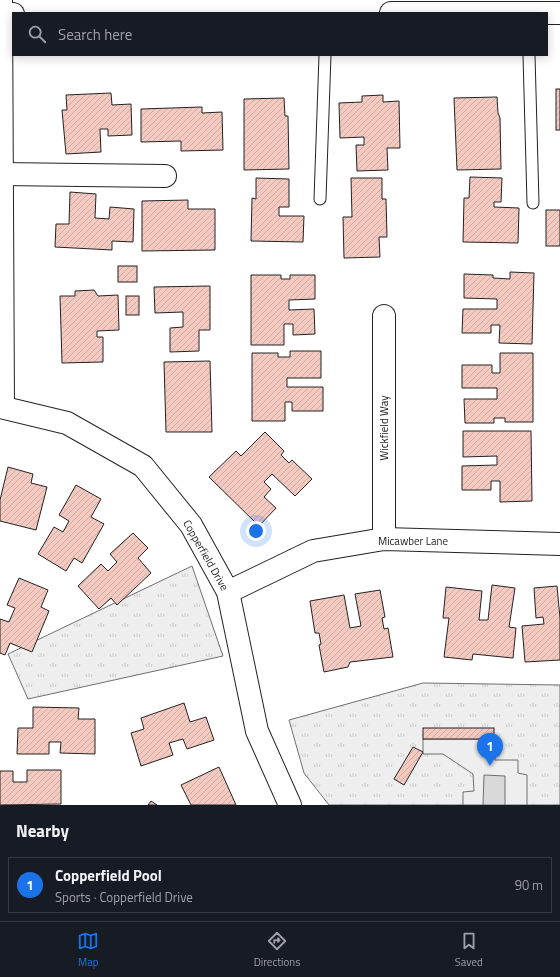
<!DOCTYPE html>
<html lang="en">
<head>
<meta charset="utf-8">
<style>
  body { margin:0; font-family:"Titillium Web",sans-serif; background:#20242c; color:#f1f3f6 }
  .you { position:absolute; left:256px; top:531px; width:14px; height:14px; margin:-10px; border:3px solid #fff; border-radius:50%; background:#1a73e8; box-shadow:0 0 0 6px #1a73e833 }
  .badge { display:grid; place-items:center; width:26px; height:26px; border-radius:50%; background:#1a73e8; color:#fff; font-size:13px; font-weight:700 }
  .pin { position:absolute; translate:-50% -33px; filter:drop-shadow(0 1px 2px #0008) }
  .pin::after { content:''; position:absolute; top:21px; width:14px; height:12px; background:inherit; clip-path:polygon(0 0,100% 0,50% 100%) }
  .list { margin:0; padding:0; list-style:none }
  h2 { display:flex; justify-content:space-between; align-items:center; height:52px; margin:0; padding:0 16px; font-size:17px }
  h2 small { font-size:13px; font-weight:400; color:#9ea1a6 }
  .list li { display:grid; grid-template-columns:26px 1fr auto; gap:12px; align-items:center; box-sizing:border-box; height:56px; margin:0 8px 8px; padding:0 8px; border:1px solid #363941; border-radius:0px }
  .list b { display:block; font-size:15px; white-space:nowrap }
  .list p { margin:0; font-size:13px; white-space:nowrap; color:#9ea1a6 }
  .list em { font-size:13px; font-style:normal; color:#9ea1a6 }
  .icon { flex:none; width:22px; height:22px; fill:none; stroke:currentColor; stroke-width:2; stroke-linecap:round; stroke-linejoin:round }
  .map { position:relative; flex:none; width:560px; height:805px; overflow:hidden }
  .search { position:absolute; background:#171b24; box-shadow:0 2px 10px #0003; left:12px; right:12px; top:12px; height:44px; display:flex; align-items:center; gap:10px; box-sizing:border-box; padding:0 14px; border-radius:0px; color:#9ea1a6; font-size:15px }
  .sheet { height:116px; background:#171b24 }
  nav { display:flex; justify-content:space-around; align-items:center; box-sizing:border-box; height:56px; border-top:1px solid #363941; background:#171b24; font-size:11px; color:#9ea1a6 }
  nav a { display:grid; justify-items:center; gap:2px }
  nav .on { color:#1a73e8 }
  .map>svg:first-child { display:block }
</style>
</head>
<body>
<div class="map">
<svg width="560" height="805" viewBox="0 0 560 805">
  <defs>
    <pattern id="park-tufts" width="24" height="20" patternUnits="userSpaceOnUse"><rect width="24" height="20" fill="#eee"/><path d="M3 7l-1-3M5 7V3M7 7l1-3M15 17l-1-3M17 17v-4M19 17l1-3" fill="none" stroke="#ccc"/></pattern>
    <pattern id="building-hatch" width="6" height="6" patternUnits="userSpaceOnUse"><rect width="6" height="6" fill="#f3c9c0"/><path d="M-1 1l2-2M0 6l6-6M5 7l2-2" fill="none" stroke="#d0aca5"/></pattern>
  </defs>
  <rect width="100%" height="100%" fill="#fff"/>
  <g fill="url(#park-tufts)" stroke="#6f6f6f">
    <polygon points="192,566 223,656 28,699 8,654"/>
    <polygon points="423,683 560,685 560,805 329,805 304,773 289,720"/>
  </g>
  <polygon fill="#eee" stroke="#6f6f6f" points="423,739 494,739 495,760 518,760 518,773 527,775 527,805 463,805 463,792 474,791 473,774 443,754 423,754"/>
  <polygon fill="#d9d9d9" stroke="#6f6f6f" points="484,775 505,776 505,805 483,805"/>
  <g fill="url(#building-hatch)" stroke="#222">
    <rect x="556" y="89" width="4" height="41"/>
    <polygon points="111,93 112,105 131,104 132,135 108,136 108,129 100,129 101,152 66,154 62,110 67,110 66,95"/>
    <polygon points="383,95 383,102 399,101 400,148 387,148 388,170 357,171 356,145 364,145 364,137 340,138 339,103 362,102 362,96"/>
    <polygon points="497,97 498,113 500,118 501,169 457,170 454,98"/>
    <polygon points="284,98 285,116 288,116 289,169 244,170 244,99"/>
    <polygon points="202,107 202,113 222,112 223,150 181,151 181,141 141,142 141,109"/>
    <polygon points="470,177 502,178 501,202 494,202 494,207 519,208 518,243 463,242 464,198 469,198"/>
    <polygon points="256,178 289,179 289,207 279,207 279,216 304,216 303,242 251,241 252,198 256,199"/>
    <polygon points="351,178 382,178 382,199 386,199 387,237 379,237 380,257 344,258 343,217 352,217"/>
    <polygon points="70,192 96,194 95,218 109,219 110,207 134,209 133,242 112,241 112,250 55,247 56,224 69,224"/>
    <polygon points="188,200 188,209 215,209 215,250 142,251 142,201"/>
    <rect x="546" y="210" width="14" height="36"/>
    <rect x="118" y="266" width="19" height="16"/>
    <polygon points="510,272 534,273 532,344 499,343 500,325 491,325 491,333 462,333 463,309 497,309 497,299 464,298 464,274 493,275 493,278 510,279"/>
    <polygon points="251,275 281,275 281,279 290,279 290,275 315,275 315,299 289,300 289,310 314,309 315,334 293,335 293,324 284,324 284,345 251,345"/>
    <polygon points="210,286 210,330 199,330 199,351 170,352 170,328 183,327 183,312 155,313 154,287"/>
    <polygon points="94,290 98,296 118,295 119,330 97,331 97,337 103,337 103,362 62,363 60,296 75,296 75,291"/>
    <rect x="126" y="296" width="13" height="19"/>
    <polygon points="290,351 321,351 321,378 287,378 287,387 323,387 323,411 292,411 292,402 285,402 285,421 252,421 252,353 278,353 278,357 290,357"/>
    <polygon points="500,353 533,353 533,422 505,422 505,418 494,418 494,423 465,423 464,399 497,399 497,388 462,388 462,365 492,365 492,373 500,373"/>
    <polygon points="210,361 212,432 166,432 164,362"/>
    <polygon points="463,431 531,431 532,501 500,502 500,481 491,481 491,490 462,490 462,466 497,465 497,456 463,457"/>
    <polygon points="265,432 284,451 281,455 289,463 292,460 312,479 295,496 272,474 264,482 271,489 264,497 276,508 259,526 209,477 236,451 241,456"/>
    <polygon points="8,467 33,474 31,483 47,487 36,530 0,521 0,500"/>
    <polygon points="76,485 101,499 91,517 104,524 82,563 74,558 66,571 38,554 54,527 63,532 69,521 59,515"/>
    <polygon points="133,533 148,548 138,558 151,573 117,605 111,598 99,609 78,586 101,564 108,571 117,562 110,554"/>
    <polygon points="19,578 48,590 41,607 49,611 32,652 10,643 5,655 0,653 0,619 9,622 15,608 7,605"/>
    <polygon points="492,585 515,588 509,627 516,628 513,658 473,654 472,660 444,657 449,618 443,618 446,587 482,591 479,620 488,620"/>
    <polygon points="557,586 560,618 560,660 525,662 522,626 544,624 543,617 536,618 534,588"/>
    <polygon points="380,590 385,617 382,618 384,629 388,628 393,657 350,662 348,667 324,672 319,645 321,644 319,633 315,633 310,601 344,595 350,628 361,626 355,594"/>
    <polygon points="184,703 190,722 206,717 214,740 187,749 183,739 169,743 173,755 141,766 131,733 144,729 141,718"/>
    <polygon points="33,707 79,708 78,719 95,719 95,754 60,753 61,742 49,742 49,754 17,754 18,728 33,728"/>
    <rect x="423" y="728" width="71" height="11"/>
    <polygon points="413,747 423,752 404,785 394,779"/>
    <polygon points="219,767 236,805 191,805 181,785"/>
    <polygon points="27,770 61,770 61,804 0,805 0,771 13,771 13,782 27,782"/>
    <polygon points="151,801 157,805 148,805"/>
  </g>
  <g fill="none" stroke-linecap="round" stroke-linejoin="round">
    <g stroke="#222" stroke-width="13">
      <g id="service">
        <polyline points="529,55 533,203"/>
        <polyline points="320,199 325,55"/>
      </g>
    </g>
    <g stroke="#222" stroke-width="24">
      <g id="minor">
        <polyline points="1,0 3,407"/>
        <polyline points="0,174 165,176"/>
        <polyline points="384,316 384,539"/>
        <polyline points="0,407 67,423 143,466 191,525 228,592 257,731 290,805"/>
        <polyline points="228,592 313,551 384,539 560,544"/>
      </g>
    </g>
    <g stroke="#222" stroke-width="24">
      <g id="secondary">
        <polyline points="391,13 560,13"/>
        <polyline points="0,14 13,14"/>
      </g>
    </g>
    <use href="#service" stroke="#fff" stroke-width="11"/>
    <use href="#minor" stroke="#fff" stroke-width="22"/>
    <use href="#secondary" stroke="#fff" stroke-width="22"/>
  </g>
  <g text-anchor="middle" dominant-baseline="central" stroke-width="3" stroke-linejoin="round" paint-order="stroke">
    <g font-size="11" fill="#222" stroke="#fff">
      <text transform="translate(384 428) rotate(-90)">Wickfield Way</text>
      <text x="413" y="541">Micawber Lane</text>
      <text transform="translate(206 555) rotate(60)">Copperfield Drive</text>
    </g>
  </g>
</svg>
<div class="you"></div>
<div class="pin badge" style="left:490px;top:766px">1</div>
<div class="search"><svg class="icon" aria-label="search" viewBox="0 0 24 24"><circle cx="10" cy="10" r="6"/><path d="M15 15l6 6"/></svg>Search here</div>
</div>
<section class="sheet">
<h2>Nearby<small></small></h2>
<ul class="list">
<li><span class="badge">1</span><div><b>Copperfield Pool</b><p>Sports · Copperfield Drive</p></div><em>90 m</em></li>
</ul>
</section>
<nav>
<a class="on"><svg class="icon" aria-label="map" viewBox="0 0 24 24"><path d="M3 6l6-2 6 2 6-2v14l-6 2-6-2-6 2zM9 4v14M15 6v14"/></svg>Map</a>
<a><svg class="icon" aria-label="directions" viewBox="0 0 24 24"><path d="M12 3l9 9-9 9-9-9zM9 14v-3h6M13 9l2 2-2 2"/></svg>Directions</a>
<a><svg class="icon" aria-label="saved" viewBox="0 0 24 24"><path d="M7 4h10v16l-5-4-5 4z"/></svg>Saved</a>
</nav>
</body>
</html>
